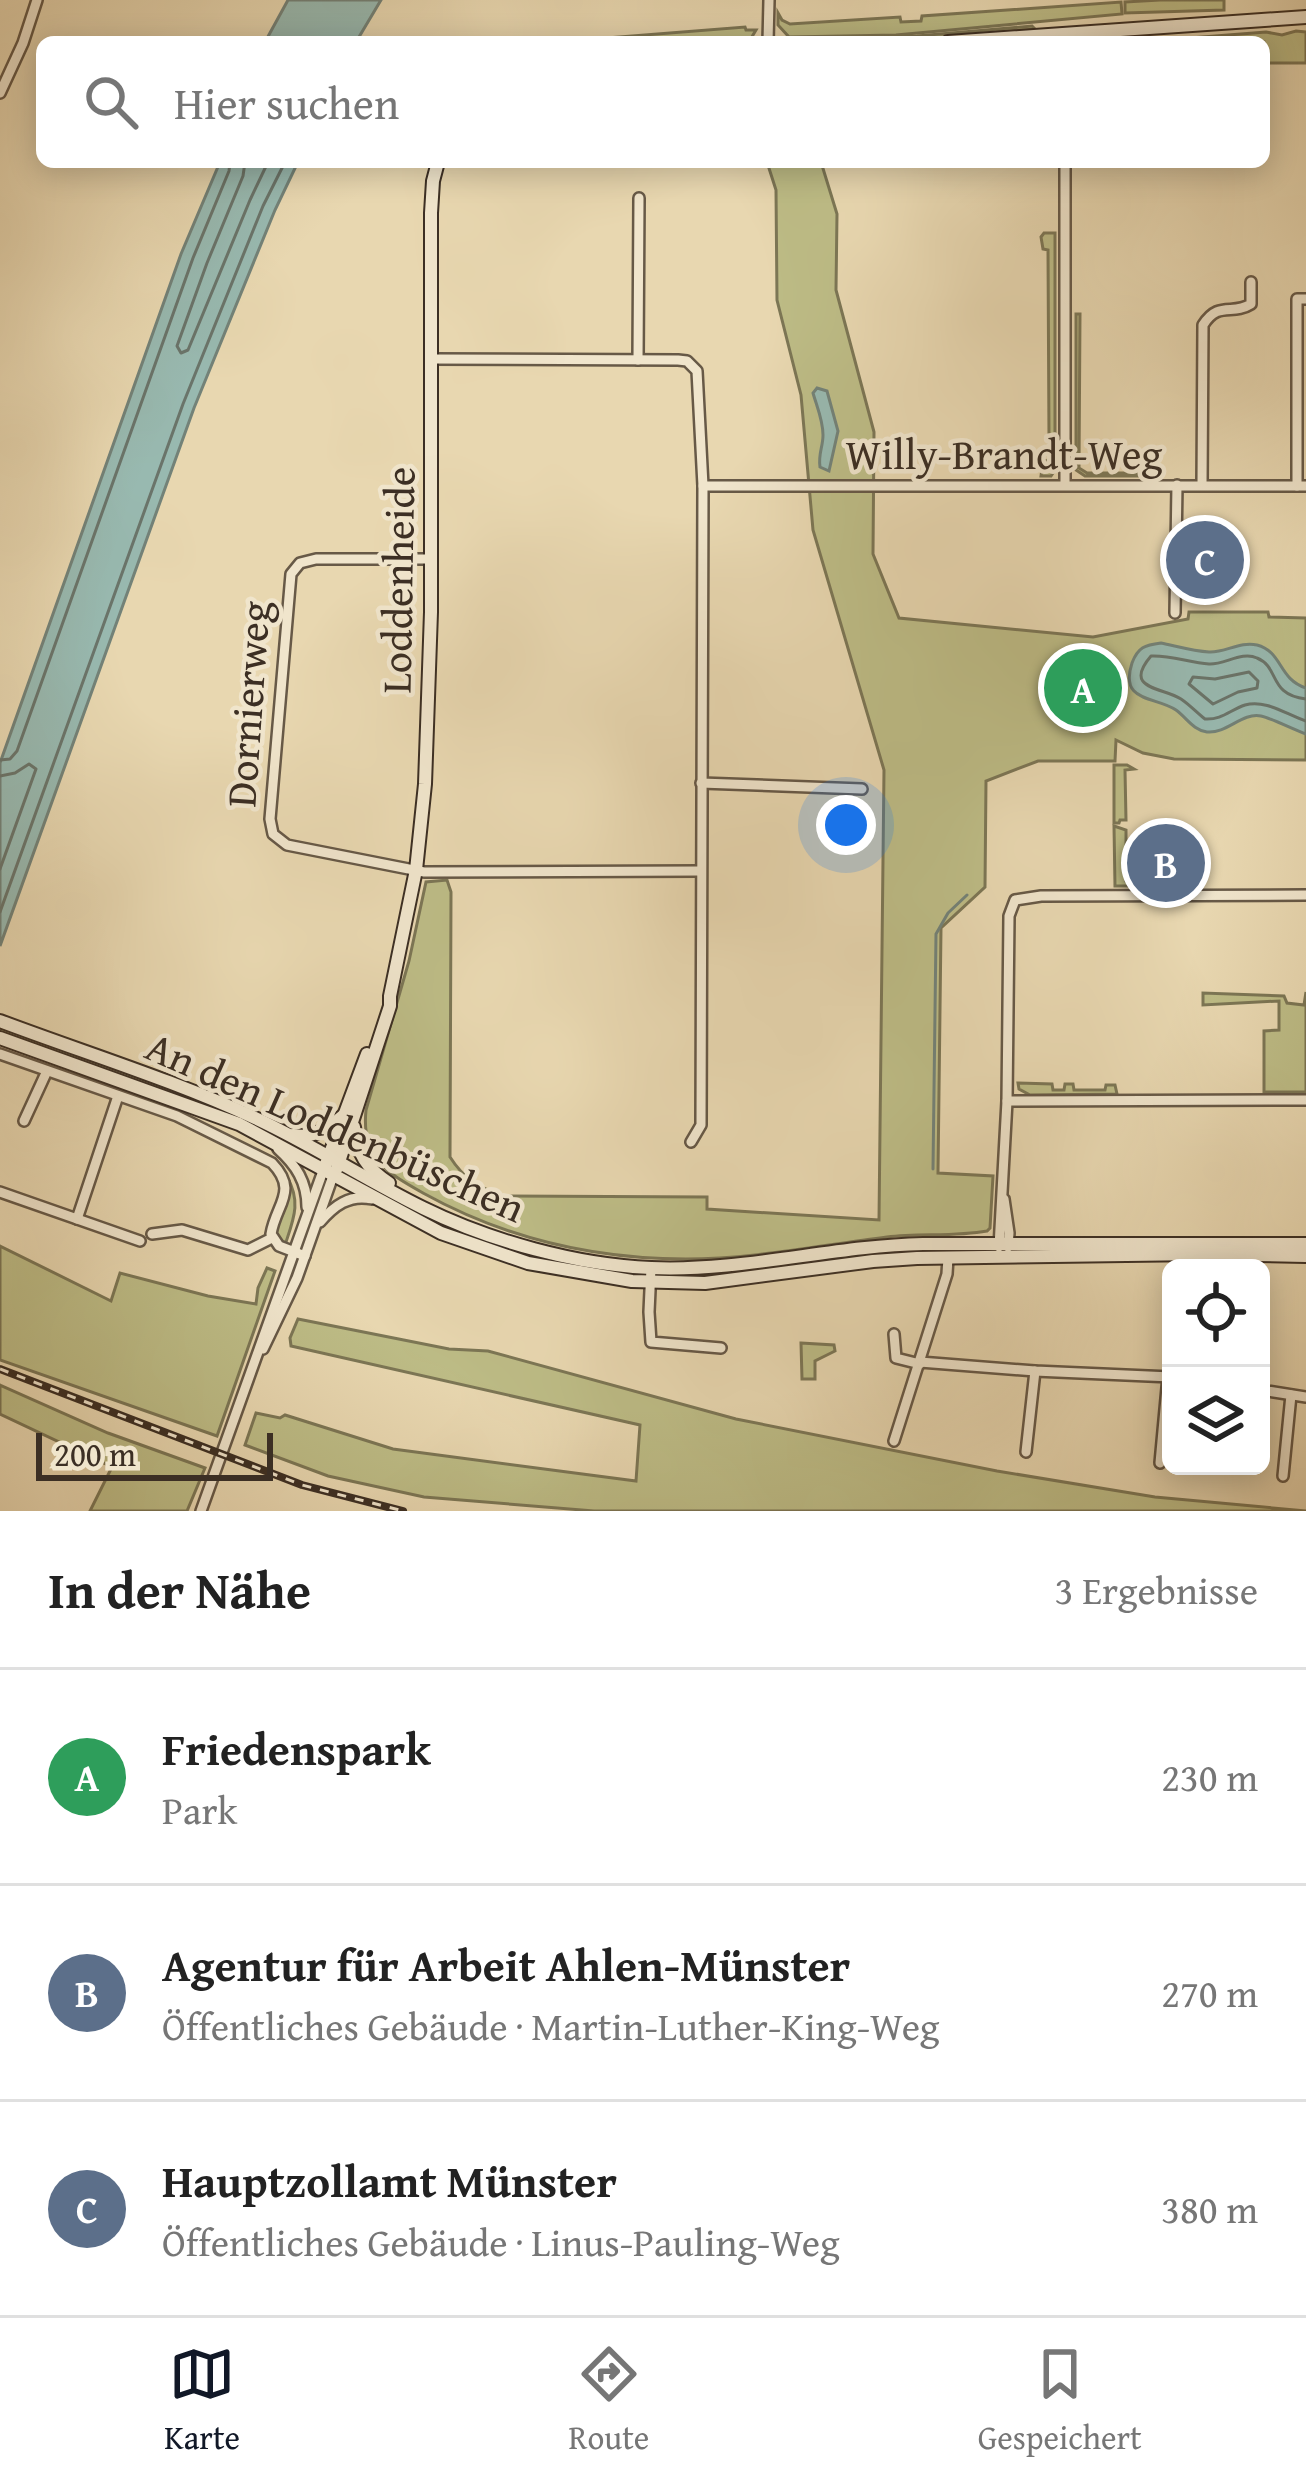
<!DOCTYPE html>
<html lang="de">
<head>
<meta charset="utf-8">
<style>
  body { margin:0; font-family:"Gentium Book Plus",serif; background:#f6f6f6; color:#222 }
  .controls { position:absolute; right:36px; bottom:36px; display:grid; overflow:hidden; border-radius:18px; box-shadow:0 6px 30px #0003 }
  .controls button { width:108px; height:108px; display:grid; place-items:center; padding:0; border:0; border-bottom:3px solid #e0e0e0; background:#fff; color:#222; font:60px sans-serif }
  .scale { position:absolute; left:36px; bottom:30px; width:237px; box-sizing:border-box; padding-left:12px; border:6px solid #3c2f24; border-top:0; font-size:33px; line-height:42px; white-space:nowrap; color:#3c2f24; -webkit-text-stroke:9px #f0e5cc; paint-order:stroke }
  .you { position:absolute; left:846px; top:825px; width:42px; height:42px; margin:-30px; border:9px solid #fff; border-radius:50%; background:#1a73e8; box-shadow:0 0 0 18px #1a73e833 }
  .badge { display:grid; place-items:center; width:78px; height:78px; border-radius:50%; background:#111827; color:#fff; font-size:39px; font-weight:700 }
  .pin { position:absolute; translate:-50% -50%; border:6px solid #fff; box-shadow:0 3px 12px #0006 }
  .list { margin:0; padding:0; list-style:none }
  h2 { display:flex; justify-content:space-between; align-items:center; height:156px; margin:0; padding:0 48px; font-size:51px }
  h2 small { font-size:39px; font-weight:400; color:#767676 }
  .list li { display:grid; grid-template-columns:78px 1fr auto; gap:36px; align-items:center; box-sizing:border-box; height:216px; padding:0 48px; border-top:3px solid #e0e0e0 }
  .list b { display:block; font-size:45px; white-space:nowrap }
  .list p { margin:0; font-size:39px; white-space:nowrap; color:#767676 }
  .list em { font-size:39px; font-style:normal; color:#767676 }
  .icon { flex:none; width:66px; height:66px; fill:none; stroke:currentColor; stroke-width:2; stroke-linecap:round; stroke-linejoin:round }
  .map { position:relative; flex:none; width:1306px; height:1511px; overflow:hidden }
  .search { position:absolute; background:#fff; box-shadow:0 6px 30px #0003; left:36px; right:36px; top:36px; height:132px; display:flex; align-items:center; gap:30px; box-sizing:border-box; padding:0 42px; border-radius:18px; color:#767676; font-size:45px }
  .sheet { height:804px; background:#fff }
  nav { display:flex; justify-content:space-around; align-items:center; box-sizing:border-box; height:168px; border-top:3px solid #e0e0e0; background:#fff; font-size:33px; color:#767676 }
  nav a { display:grid; justify-items:center; gap:6px }
  nav .on { color:#111827 }
  .map>svg:first-child { display:block }
</style>
</head>
<body>
<div class="map">
<svg width="1306" height="1511" viewBox="0 0 1306 1511">
  <rect width="100%" height="100%" fill="#e8d7b0"/>
  <filter id="stains"><feTurbulence type="fractalNoise" baseFrequency=".00167" numOctaves="4"/><feColorMatrix values="0 0 0 0 .2 0 0 0 0 .09 0 0 0 0 .02 0 0 0 .5 -.17"/></filter>
  <radialGradient id="worn" r=".72"><stop offset=".6" stop-color="#630" stop-opacity="0"/><stop offset="1" stop-color="#630" stop-opacity=".3"/></radialGradient>
  <g fill="#bdbc86" stroke="#7c7655" stroke-width="3">
    <polygon points="1160,0 1224,0 1224,10 1125,13 1125,2"/>
    <polygon points="1121,2 1122,14 896,35 789,37 778,25 778,13 782,20 790,24 900,17 901,22 921,21 922,16"/>
    <polygon points="1032,26 1035,29 932,38 850,42 796,41 917,36"/>
    <polygon points="745,27 746,30 756,30 750,40 556,42"/>
    <polygon points="1296,31 1306,32 1306,63 1264,63 1264,42 1139,42 1266,32 1282,35"/>
    <path d="M767 162H821L837 214 836 290 874 432 873 554 899 618 1093 637 1188 619 1189 612H1268L1269 617 1306 618V760L1174 759 1143 753 1116 740 1115 761H1038L986 781 985 887 941 928 938 1173 993 1176 990 1228 987 1231C954 1237 920 1233 887 1237 821 1245 753 1259 686 1259 592 1259 506 1239 423 1193 386 1172 361 1158 366 1110L409 961 426 882 447 880 451 892 450 1157C464 1179 479 1188 504 1196L707 1197V1209L879 1220 884 770 813 530 801 395 777 300 776 190Z"/>
    <polygon points="1055,233 1055,470 1051,476 1041,476 1043,461 1049,460 1049,437 1048,250 1043,249 1041,237 1044,233"/>
    <polygon points="1076,314 1080,314 1079,468 1087,473 1137,473 1138,476 1085,476 1076,470"/>
    <polygon points="1114,765 1127,765 1134,769 1125,770 1126,820 1120,820 1119,823 1114,823"/>
    <polygon points="1114,826 1126,830 1126,881 1132,882 1132,886 1115,886"/>
    <polygon points="1306,992 1306,1092 1264,1092 1264,1031 1279,1030 1279,1001 1203,1005 1203,993 1284,996 1287,1003 1304,1005"/>
    <path d="M0 1025C108 1065 218 1099 317 1157L214 1107 182 1099 0 1034Z"/>
    <polygon points="1018,1083 1052,1084 1053,1090 1064,1090 1065,1084 1073,1084 1074,1090 1105,1090 1106,1085 1115,1085 1117,1094 1030,1095 1019,1089"/>
    <path d="M287 1177C301 1201 294 1218 286 1242H283L274 1233 288 1199Z"/>
    <polygon points="0,1246 111,1301 120,1273 208,1296 256,1304 258,1288 267,1268 275,1271 217,1436 0,1360"/>
    <polygon points="298,1319 449,1349 488,1351 736,1419 997,1471 1155,1497 1306,1511 594,1511 424,1497 328,1476 245,1445 256,1413 280,1418 285,1415 393,1449 636,1481 640,1425 291,1346 290,1338"/>
    <polygon points="801,1343 834,1345 835,1351 815,1361 815,1379 802,1379"/>
    <polygon points="0,1385 108,1433 205,1468 187,1511 90,1511 112,1467 0,1414"/>
  </g>
  <g fill="#98b9b0" stroke="#738278" stroke-width="3">
    <polygon points="288,0 381,0 356,42 265,42"/>
    <polygon points="220,162 298,162 275,210 194,408 0,946 0,763 181,254"/>
    <path d="M817 388 827 391 838 431 829 471 820 467C818 454 823 447 823 435 823 420 817 407 813 393Z"/>
    <path d="M1161 643C1176 646 1193 651 1209 652 1225 653 1240 641 1257 645 1283 652 1278 679 1306 688V734C1294 730 1271 718 1261 716 1242 712 1227 734 1207 732 1193 730 1187 718 1176 710 1155 696 1119 703 1132 663 1138 647 1145 645 1161 643Z"/>
  </g>
  <g fill="none" stroke-linecap="round" stroke-linejoin="round">
    <g stroke="#6a746a" stroke-width="3">
      <polyline points="245,162 243,176 207,263 177,346 181,353 188,350 250,200 268,162"/>
      <polygon points="1249,672 1258,681 1257,688 1238,692 1213,704 1189,684 1193,677 1215,679"/>
      <path d="M1306 699C1268 695 1280 667 1257 658 1242 651 1224 665 1209 664 1190 663 1171 655 1151 656 1122 690 1163 687 1181 699 1190 705 1197 713 1205 719 1222 720 1230 710 1245 705 1266 699 1287 715 1306 721"/>
      <polyline points="0,760 10,759 17,751 193,258 229,171 230,162"/>
      <polyline points="0,776 15,773 29,764 36,769 0,869"/>
      <polyline points="0,912 183,404 263,206 285,162"/>
    </g>
    <polyline stroke="#738278" stroke-width="3" points="933,1169 936,934 948,913 967,895"/>
    <g stroke="#675947" stroke-width="14">
      <g id="street">
        <polyline points="768,42 769,0"/>
        <polyline points="0,93 23,43 37,0"/>
        <polyline points="1065,162 1065,485"/>
        <polyline points="432,359 678,360 687,361 697,371 703,486 701,1125 691,1142"/>
        <polyline points="638,360 639,198"/>
        <path d="M1202 485 1203 325C1219 300 1232 316 1251 304V282"/>
        <polyline points="703,486 1306,486"/>
        <polyline points="1297,486 1297,299 1306,299"/>
        <polyline points="431,559 316,559 300,563 291,574 270,819 273,834 287,845 424,872 700,871"/>
        <polyline points="1175,613 1177,485"/>
        <polyline points="701,783 862,789"/>
        <path d="M0 1054 177 1116 272 1163C299 1191 276 1204 271 1234L279 1246 305 1256"/>
        <polyline points="1007,1101 1306,1100"/>
        <polyline points="24,1121 47,1071"/>
        <path d="M278 1149C296 1165 307 1182 307 1207"/>
        <polyline points="0,1192 140,1241"/>
        <polyline points="1004,1199 1009,1233 1008,1247"/>
        <polyline points="77,1219 118,1096"/>
        <path d="M320 1222C334 1206 349 1194 372 1199"/>
        <polyline points="152,1234 182,1230 248,1250 272,1238"/>
        <polyline points="999,1247 1007,1101 1009,916 1015,900 1041,896 1306,895"/>
        <polyline points="651,1268 649,1312 651,1342 721,1348"/>
        <polyline points="894,1334 896,1358 920,1364"/>
        <polyline points="263,1349 297,1278 333,1176"/>
        <polyline points="920,1362 1035,1371 1171,1377"/>
        <polyline points="1261,1390 1306,1397"/>
        <polyline points="894,1441 947,1274 948,1258"/>
        <polyline points="1026,1452 1035,1371"/>
        <polyline points="1160,1463 1168,1377"/>
        <polyline points="1283,1476 1291,1395"/>
        <polyline points="201,1511 323,1171"/>
      </g>
    </g>
    <g stroke="#3c2f24" stroke-width="16">
      <g id="secondary">
        <polyline points="948,42 1306,17"/>
        <path d="M0 1021C85 1053 173 1080 255 1118 313 1145 366 1180 423 1208 490 1241 577 1265 651 1268 742 1272 832 1246 923 1244H1306"/>
        <polyline points="0,1038 239,1124 441,1233 528,1263 632,1281 705,1283 873,1261 917,1258 1200,1254 1306,1256"/>
        <path d="M354 1127C357 1153 367 1169 389 1183"/>
        <path d="M293 1135C314 1139 329 1128 344 1115"/>
        <polyline points="326,1164 367,1054"/>
        <polyline points="337,1168 390,1006 390,996 416,870 425,784 431,612 431,213 433,181 438,162"/>
      </g>
    </g>
    <use href="#street" stroke="#f0e5cc" stroke-width="9"/>
    <use href="#secondary" stroke="#f0e5cc" stroke-width="12"/>
    <g stroke="#3c2f24" stroke-width="8">
      <polyline id="rail" points="0,1369 302,1485 403,1511"/>
    </g>
    <use href="#rail" stroke="#f0e5cc" stroke-width="3" stroke-dasharray="9" stroke-linecap="butt"/>
  </g>
  <g text-anchor="middle" dominant-baseline="central" stroke-width="9" stroke-linejoin="round" paint-order="stroke">
    <g font-size="42" fill="#3c2f24" stroke="#f0e5cc">
      <text x="1004" y="453">Willy-Brandt-Weg</text>
      <text transform="translate(397 580) rotate(-89)">Loddenheide</text>
      <text transform="translate(247 704) rotate(-86)">Dornierweg</text>
      <text transform="translate(336 1126) rotate(24)">An den Loddenbüschen</text>
    </g>
  </g>
  <rect width="100%" height="100%" filter="url(#stains)"/>
  <rect width="100%" height="100%" fill="url(#worn)"/>
</svg>
<div class="controls">
<button><svg class="icon" aria-label="locate" viewBox="0 0 24 24"><circle cx="12" cy="12" r="6"/><path d="M12 2v4M12 18v4M2 12h4M18 12h4"/></svg></button>
<button><svg class="icon" aria-label="layers" viewBox="0 0 24 24"><path d="M12 4l9 5-9 5-9-5zM3 14l9 5 9-5"/></svg></button>
</div>
<div class="scale">200 m</div>
<div class="you"></div>
<div class="pin badge" style="left:1083px;top:688px;background:#2e9e5b">A</div>
<div class="pin badge" style="left:1166px;top:863px;background:#5c6f8a">B</div>
<div class="pin badge" style="left:1205px;top:560px;background:#5c6f8a">C</div>
<div class="search"><svg class="icon" aria-label="search" viewBox="0 0 24 24"><circle cx="10" cy="10" r="6"/><path d="M15 15l6 6"/></svg>Hier suchen</div>
</div>
<section class="sheet">
<h2>In der Nähe<small>3 Ergebnisse</small></h2>
<ul class="list">
<li><span class="badge" style="background:#2e9e5b">A</span><div><b>Friedenspark</b><p>Park</p></div><em>230 m</em></li>
<li><span class="badge" style="background:#5c6f8a">B</span><div><b>Agentur für Arbeit Ahlen-Münster</b><p>Öffentliches Gebäude · Martin-Luther-King-Weg</p></div><em>270 m</em></li>
<li><span class="badge" style="background:#5c6f8a">C</span><div><b>Hauptzollamt Münster</b><p>Öffentliches Gebäude · Linus-Pauling-Weg</p></div><em>380 m</em></li>
</ul>
</section>
<nav>
<a class="on"><svg class="icon" aria-label="map" viewBox="0 0 24 24"><path d="M3 6l6-2 6 2 6-2v14l-6 2-6-2-6 2zM9 4v14M15 6v14"/></svg>Karte</a>
<a><svg class="icon" aria-label="directions" viewBox="0 0 24 24"><path d="M12 3l9 9-9 9-9-9zM9 14v-3h6M13 9l2 2-2 2"/></svg>Route</a>
<a><svg class="icon" aria-label="saved" viewBox="0 0 24 24"><path d="M7 4h10v16l-5-4-5 4z"/></svg>Gespeichert</a>
</nav>
</body>
</html>
